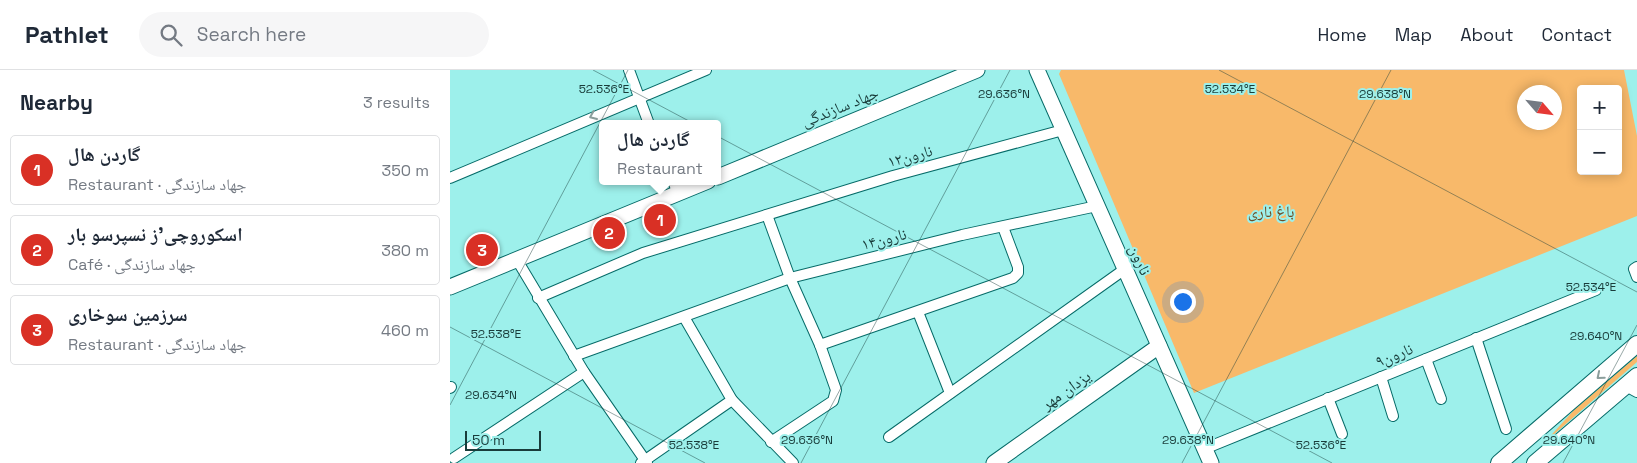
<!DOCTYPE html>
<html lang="en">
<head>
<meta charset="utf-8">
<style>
  body { margin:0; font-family:"Space Grotesk","Noto Naskh Arabic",sans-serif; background:#f6f6f7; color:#1f2937 }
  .controls { position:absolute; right:15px; top:15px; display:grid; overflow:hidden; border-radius:5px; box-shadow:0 2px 12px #0003 }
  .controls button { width:45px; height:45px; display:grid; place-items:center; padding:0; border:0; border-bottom:1px solid #e0e1e3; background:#fff; color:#1f2937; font:25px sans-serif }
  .compass { position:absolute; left:1067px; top:15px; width:45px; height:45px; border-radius:50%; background:#fff; box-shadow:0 2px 12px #0003; rotate:118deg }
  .scale { position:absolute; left:15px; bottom:12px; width:76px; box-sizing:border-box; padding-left:5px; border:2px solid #193c3a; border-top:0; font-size:14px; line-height:18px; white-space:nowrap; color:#193c3a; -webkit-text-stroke:4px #9df0eb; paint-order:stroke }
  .you { position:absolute; left:732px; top:231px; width:18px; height:18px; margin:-12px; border:4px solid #fff; border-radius:50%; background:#1a73e8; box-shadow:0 0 0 8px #1a73e833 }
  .badge { display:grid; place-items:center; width:32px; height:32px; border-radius:50%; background:#d93025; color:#fff; font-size:16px; font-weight:700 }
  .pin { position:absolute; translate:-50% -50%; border:2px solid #fff; box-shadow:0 1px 5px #0006 }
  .popup { position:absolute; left:149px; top:50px; width:122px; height:65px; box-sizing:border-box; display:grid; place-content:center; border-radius:5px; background:#fff; filter:drop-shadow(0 1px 4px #0005); font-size:16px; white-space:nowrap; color:#747a83 }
  .popup b { font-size:19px; color:#1f2937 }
  .popup::after { content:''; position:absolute; left:50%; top:100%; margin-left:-10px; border:10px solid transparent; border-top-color:#fff }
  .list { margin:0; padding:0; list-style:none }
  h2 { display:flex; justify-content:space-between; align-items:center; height:65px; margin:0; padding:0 20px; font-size:21px }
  h2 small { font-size:16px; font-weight:400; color:#747a83 }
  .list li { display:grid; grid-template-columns:32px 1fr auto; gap:15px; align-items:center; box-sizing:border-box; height:70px; margin:0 10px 10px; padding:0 10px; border:1px solid #e0e1e3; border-radius:5px }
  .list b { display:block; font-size:19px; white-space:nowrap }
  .list p { margin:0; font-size:16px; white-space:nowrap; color:#747a83 }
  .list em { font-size:16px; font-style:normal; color:#747a83 }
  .icon { flex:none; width:28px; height:28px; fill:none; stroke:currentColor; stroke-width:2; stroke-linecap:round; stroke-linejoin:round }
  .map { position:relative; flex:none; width:1187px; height:393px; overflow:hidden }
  header { display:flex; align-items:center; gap:30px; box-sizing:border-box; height:70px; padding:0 25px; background:#fff; border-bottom:1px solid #e0e1e3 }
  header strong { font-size:24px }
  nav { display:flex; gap:28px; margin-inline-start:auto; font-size:18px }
  .search { width:350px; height:45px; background:#f6f6f7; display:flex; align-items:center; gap:12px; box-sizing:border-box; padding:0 18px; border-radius:28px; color:#747a83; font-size:19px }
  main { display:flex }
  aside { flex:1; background:#fff }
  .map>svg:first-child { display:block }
</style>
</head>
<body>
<header>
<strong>Pathlet</strong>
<div class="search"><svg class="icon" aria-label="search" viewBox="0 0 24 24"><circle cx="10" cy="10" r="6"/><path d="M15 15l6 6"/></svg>Search here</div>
<nav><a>Home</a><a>Map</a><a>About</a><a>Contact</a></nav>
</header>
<main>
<aside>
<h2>Nearby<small>3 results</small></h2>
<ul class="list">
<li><span class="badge">1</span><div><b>گاردن هال</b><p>Restaurant · جهاد سازندگی</p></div><em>350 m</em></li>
<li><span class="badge">2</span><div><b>اسکوروچی'ز نسپرسو بار</b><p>Café · جهاد سازندگی</p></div><em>380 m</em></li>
<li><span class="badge">3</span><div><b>سرزمین سوخاری</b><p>Restaurant · جهاد سازندگی</p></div><em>460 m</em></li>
</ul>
</aside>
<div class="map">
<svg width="1187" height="393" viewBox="0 0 1187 393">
  <rect width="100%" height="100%" fill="#9df0eb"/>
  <g fill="#f8b96a" fill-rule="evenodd">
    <path d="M611 0H1174L1187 66V146L744 323 609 4ZM1131 19H1168V101H1131ZM1074 22H1104V52H1074Z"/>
    <polygon points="1187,286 1187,292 1094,373 1124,340"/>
  </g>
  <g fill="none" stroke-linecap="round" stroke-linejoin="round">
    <g stroke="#066b68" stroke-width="12">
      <g id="street">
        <polyline points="179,0 199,54"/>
        <polyline points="0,108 256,0"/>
        <polyline points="223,111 228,124"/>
        <polyline points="317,145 340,208 370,275 386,320 383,331 321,372"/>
        <polyline points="67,190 134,302 197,393"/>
        <polyline points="1187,197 1184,199 1187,207"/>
        <polyline points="88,228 193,183 443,106 613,60"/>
        <polyline points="468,242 500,323"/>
        <polyline points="234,247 282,330 343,393"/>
        <polyline points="1026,268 1056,359"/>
        <polyline points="370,275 563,208 568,203 568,197 553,157"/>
        <polyline points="124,286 340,208 512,165 647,136"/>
        <polyline points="976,289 991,329"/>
        <polyline points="931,307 943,346"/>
        <polyline points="1176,316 1187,322"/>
        <polyline points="0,318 1,317"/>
        <polyline points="878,328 892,364"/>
        <polyline points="439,367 675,199"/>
        <polyline points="754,379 1146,220"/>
        <polyline points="4,388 134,302"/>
        <polyline points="191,393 282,330"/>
      </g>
    </g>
    <g stroke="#066b68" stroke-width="17">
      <g id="secondary">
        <polyline points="587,0 761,393"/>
        <polyline points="268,107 527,0"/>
        <polyline points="0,217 258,111"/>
        <polyline points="544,393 709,276"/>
      </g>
    </g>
    <g stroke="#066b68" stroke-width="18">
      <g id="primary">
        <polyline points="1049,393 1187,274"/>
        <polyline points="1085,393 1187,306"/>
      </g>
    </g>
    <use href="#street" stroke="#fff" stroke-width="10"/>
    <use href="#secondary" stroke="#fff" stroke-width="15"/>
    <use href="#primary" stroke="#fff" stroke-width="16"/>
  </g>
  <defs><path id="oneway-chevron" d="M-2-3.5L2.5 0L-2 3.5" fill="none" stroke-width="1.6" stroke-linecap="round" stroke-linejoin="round" transform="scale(1.25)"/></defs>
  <g stroke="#8c9e9c">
    <use href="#oneway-chevron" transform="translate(143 46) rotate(157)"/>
    <use href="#oneway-chevron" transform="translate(1150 306) rotate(140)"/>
  </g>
  <path fill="none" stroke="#193c3a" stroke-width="1" stroke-opacity="0.45" d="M143 0 882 393M769 0 1187 222M0 257 255 393M0 335 178 0M351 393 560 0M732 393 941 0M1113 393 1187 255"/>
  <g text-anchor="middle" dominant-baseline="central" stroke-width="4" stroke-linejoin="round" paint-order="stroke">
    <g font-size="16" fill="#193c3a" stroke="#9df0eb">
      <text transform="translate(390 37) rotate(-22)">جهاد سازندگی</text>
      <text transform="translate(460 86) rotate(-15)">نارون۱۲</text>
      <text transform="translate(434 169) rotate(-14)">نارون۱۴</text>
      <text transform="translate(690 190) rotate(66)">نارون</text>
      <text transform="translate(944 285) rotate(-22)">نارون۹</text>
      <text transform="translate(616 320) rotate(-35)">یزدان مهر</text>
    </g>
    <g font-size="16" fill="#6e4e26" stroke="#9df0eb">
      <text x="821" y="141">باغ ناری</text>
    </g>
  </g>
  <g font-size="12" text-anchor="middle" fill="#193c3a" stroke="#9df0eb" stroke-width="4" stroke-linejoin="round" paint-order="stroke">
    <text x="154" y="23">52.536°E</text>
    <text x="780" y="23">52.534°E</text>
    <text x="554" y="28">29.636°N</text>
    <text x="935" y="28">29.638°N</text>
    <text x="1141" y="221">52.534°E</text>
    <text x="46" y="268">52.538°E</text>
    <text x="1146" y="270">29.640°N</text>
    <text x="41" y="329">29.634°N</text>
    <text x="357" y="374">29.636°N</text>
    <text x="738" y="374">29.638°N</text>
    <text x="1119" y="374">29.640°N</text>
    <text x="244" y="379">52.538°E</text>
    <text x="871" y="379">52.536°E</text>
  </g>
</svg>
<div class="controls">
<button>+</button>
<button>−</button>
</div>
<svg class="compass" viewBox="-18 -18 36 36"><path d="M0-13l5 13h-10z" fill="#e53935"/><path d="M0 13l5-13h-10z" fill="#747a83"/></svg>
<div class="scale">50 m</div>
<div class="you"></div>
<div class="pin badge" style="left:210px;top:150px">1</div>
<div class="popup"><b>گاردن هال</b>Restaurant</div>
<div class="pin badge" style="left:159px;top:163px">2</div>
<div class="pin badge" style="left:32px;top:180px">3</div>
</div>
</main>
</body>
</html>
